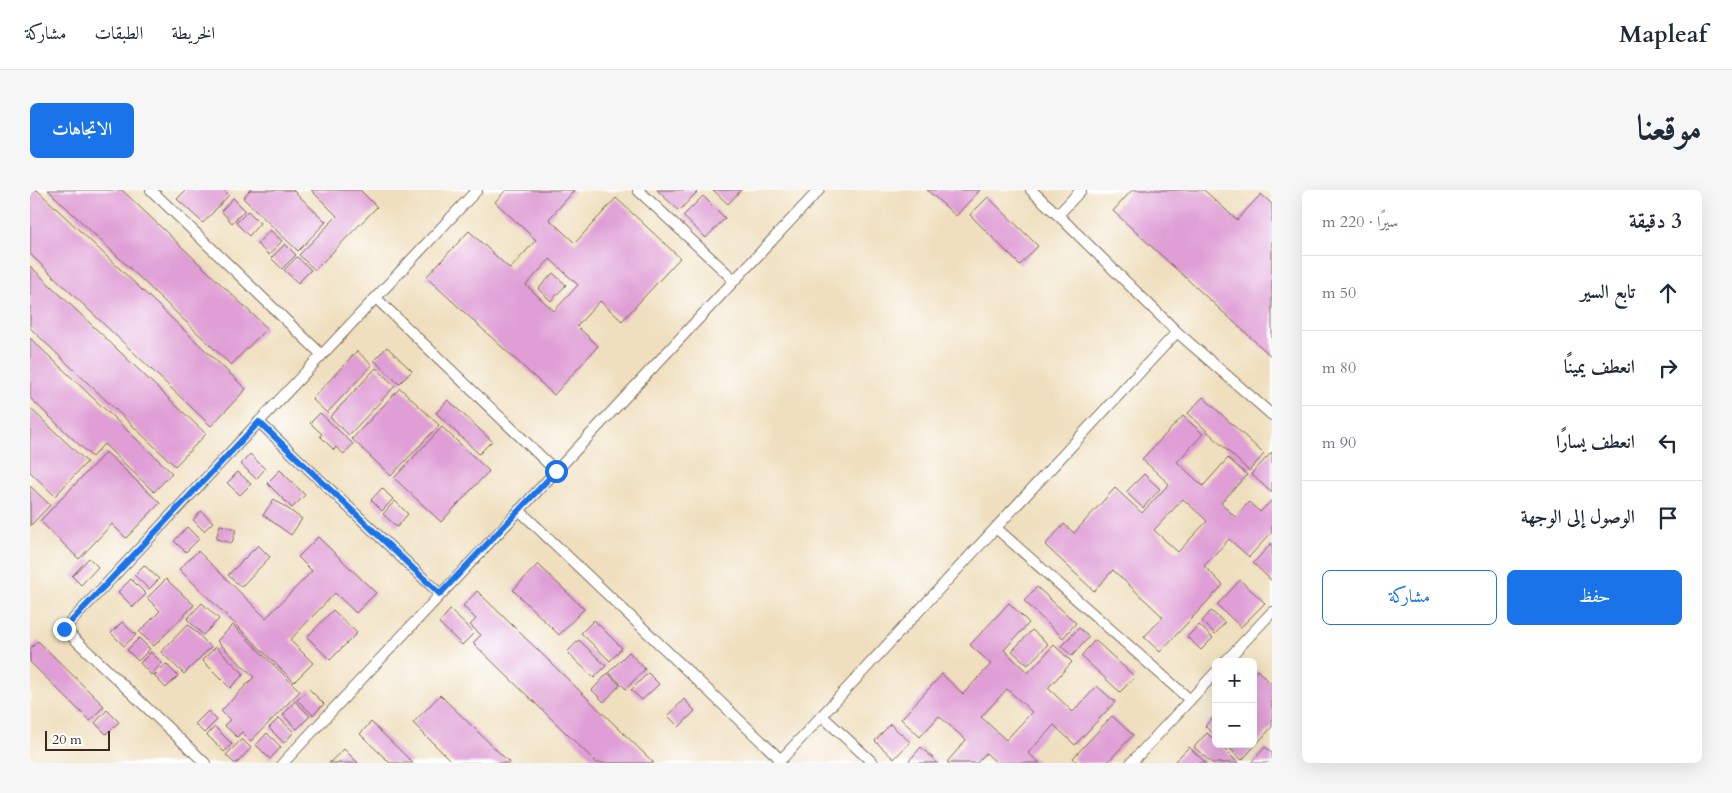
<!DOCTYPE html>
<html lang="ar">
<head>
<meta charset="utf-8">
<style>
  body { margin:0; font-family:Cardo,Amiri,serif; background:#f6f6f7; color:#1f2937; direction:rtl }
  .controls { position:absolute; right:15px; bottom:15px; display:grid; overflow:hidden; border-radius:8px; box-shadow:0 5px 20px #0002 }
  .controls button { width:45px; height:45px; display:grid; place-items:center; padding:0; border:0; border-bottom:1px solid #e0e1e3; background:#fff; color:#1f2937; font:25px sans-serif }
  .scale { position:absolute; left:15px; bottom:12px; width:65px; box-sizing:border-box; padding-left:5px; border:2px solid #3b2a1e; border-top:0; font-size:14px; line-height:18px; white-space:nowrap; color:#3b2a1e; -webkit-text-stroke:4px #fff; paint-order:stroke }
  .stop { position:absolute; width:15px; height:15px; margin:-11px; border:4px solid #1a73e8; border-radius:50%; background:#fff }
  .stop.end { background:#1a73e8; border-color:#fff; box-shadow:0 1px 5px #0008 }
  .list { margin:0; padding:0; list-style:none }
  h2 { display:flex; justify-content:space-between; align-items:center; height:65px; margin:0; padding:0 20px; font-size:21px }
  h2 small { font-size:16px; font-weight:400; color:#747a83 }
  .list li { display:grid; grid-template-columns:32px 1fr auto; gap:15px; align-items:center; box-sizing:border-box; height:75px; padding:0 20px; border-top:1px solid #e0e1e3 }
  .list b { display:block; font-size:19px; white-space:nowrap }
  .list em { font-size:16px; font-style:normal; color:#747a83 }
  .actions { display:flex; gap:10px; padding:15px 20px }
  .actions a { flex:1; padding:11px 0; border:1px solid #1a73e8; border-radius:8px; text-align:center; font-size:18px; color:#1a73e8 }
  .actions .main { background:#1a73e8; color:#fff }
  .icon { flex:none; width:28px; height:28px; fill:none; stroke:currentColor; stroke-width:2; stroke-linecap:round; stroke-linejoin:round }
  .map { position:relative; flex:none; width:1242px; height:573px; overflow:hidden; direction:ltr; border-radius:8px }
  header { display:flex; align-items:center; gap:30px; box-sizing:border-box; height:70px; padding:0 25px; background:#fff; border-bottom:1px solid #e0e1e3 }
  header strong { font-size:24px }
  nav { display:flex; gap:28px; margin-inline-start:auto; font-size:18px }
  .intro { display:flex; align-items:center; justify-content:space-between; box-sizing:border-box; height:120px; padding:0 30px }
  h1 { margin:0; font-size:35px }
  .button { padding:12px 22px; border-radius:8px; background:#1a73e8; color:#fff; font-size:18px; font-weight:700 }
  main { display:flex; gap:30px; padding:0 30px }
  aside { flex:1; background:#fff; border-radius:8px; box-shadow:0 5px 20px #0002 }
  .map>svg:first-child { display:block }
</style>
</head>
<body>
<header>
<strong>Mapleaf</strong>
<nav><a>الخريطة</a><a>الطبقات</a><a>مشاركة</a></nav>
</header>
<div class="intro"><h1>موقعنا</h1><a class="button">الاتجاهات</a></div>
<main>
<aside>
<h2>3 دقيقة<small>سيرًا · 220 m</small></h2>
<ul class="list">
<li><svg class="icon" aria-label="ahead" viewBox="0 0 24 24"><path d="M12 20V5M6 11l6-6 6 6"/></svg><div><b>تابع السير</b></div><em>50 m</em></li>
<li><svg class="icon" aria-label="right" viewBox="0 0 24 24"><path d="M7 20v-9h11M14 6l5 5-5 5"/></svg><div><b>انعطف يمينًا</b></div><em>80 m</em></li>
<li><svg class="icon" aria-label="left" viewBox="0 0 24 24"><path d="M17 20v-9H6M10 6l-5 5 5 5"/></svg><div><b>انعطف يسارًا</b></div><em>90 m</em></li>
<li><svg class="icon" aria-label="arrive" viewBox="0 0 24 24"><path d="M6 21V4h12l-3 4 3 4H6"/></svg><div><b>الوصول إلى الوجهة</b></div></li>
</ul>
<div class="actions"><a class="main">حفظ</a><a>مشاركة</a></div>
</aside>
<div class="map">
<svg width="1242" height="573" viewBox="0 0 1242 573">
  <rect width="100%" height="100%" fill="#fff"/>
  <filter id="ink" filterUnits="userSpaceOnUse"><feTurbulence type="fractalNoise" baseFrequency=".02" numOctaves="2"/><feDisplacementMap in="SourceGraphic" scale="10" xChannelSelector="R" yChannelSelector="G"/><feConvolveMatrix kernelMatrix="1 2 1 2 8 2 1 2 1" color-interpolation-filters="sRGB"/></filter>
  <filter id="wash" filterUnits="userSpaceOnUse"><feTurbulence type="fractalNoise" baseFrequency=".0096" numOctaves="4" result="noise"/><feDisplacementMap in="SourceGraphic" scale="20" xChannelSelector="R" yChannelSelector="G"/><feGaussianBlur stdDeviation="1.12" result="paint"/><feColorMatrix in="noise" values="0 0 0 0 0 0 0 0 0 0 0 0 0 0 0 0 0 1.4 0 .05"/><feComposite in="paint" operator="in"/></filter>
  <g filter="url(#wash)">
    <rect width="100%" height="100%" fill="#efdfbe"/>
    <g id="blocks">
      <g fill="#df9ed5" fill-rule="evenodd">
        <polygon points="0,0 7,0 216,199 181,236 0,64"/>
        <polygon points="18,0 92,0 237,138 201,175"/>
        <polygon points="156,0 194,0 199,5 173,33 147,9"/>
        <polygon points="220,0 263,0 296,32 268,61 213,8"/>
        <polygon points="281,0 330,0 347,17 285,80 269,65 307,26"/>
        <path d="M476 0H543L544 1 519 29 545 53 586 8 650 68 592 131 570 111 547 136 568 156 524 205 396 87 439 41 480 79 506 50 465 12ZM520 69 548 95 524 121 496 95Z"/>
        <polygon points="627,0 664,0 667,2 649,21"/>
        <polygon points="683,0 711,0 698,14"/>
        <polygon points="897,0 950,0 926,26"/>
        <polygon points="1102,0 1174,0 1207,30 1231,4 1242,14 1242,167 1083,21"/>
        <polygon points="673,6 695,28 676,48 653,26"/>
        <polygon points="958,7 1008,56 990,75 940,25"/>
        <polygon points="203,8 215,20 202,33 191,21"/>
        <polygon points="218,21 230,33 219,46 206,33"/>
        <polygon points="240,40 252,51 239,65 227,54"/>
        <polygon points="255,54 266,65 252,79 241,68"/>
        <polygon points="267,67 281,80 268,93 254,80"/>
        <polygon points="0,76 176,244 145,276 0,138"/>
        <polygon points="523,83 536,95 521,111 508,99"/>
        <polygon points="0,148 142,283 124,302 74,254 62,267 0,208"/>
        <polygon points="357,157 382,181 369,194 344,170"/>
        <polygon points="327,161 342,175 297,223 282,209"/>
        <polygon points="346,178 365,196 319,245 300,227"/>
        <polygon points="370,198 409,235 361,286 322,249"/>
        <polygon points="1173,207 1234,264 1219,281 1158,223"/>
        <polygon points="418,210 462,251 449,264 406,223"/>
        <polygon points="0,218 57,272 25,306 0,282"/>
        <polygon points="290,223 323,254 314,264 306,257 304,260 290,246 292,244 280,233"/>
        <path d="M1153 226 1173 244 1147 272 1173 296 1198 268 1217 285 1191 313 1205 327 1219 312 1230 322 1242 310V342L1219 367 1199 349 1174 376 1193 395 1130 462 1114 447 1133 427 1083 380 1064 401 1015 355 1034 334 1044 343 1085 298 1112 323 1139 294 1112 269ZM1153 309 1177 331 1148 362 1124 340Z"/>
        <polygon points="412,237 459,281 411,332 364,288"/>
        <polygon points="76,262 130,313 96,348 82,334 49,369 10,331"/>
        <polygon points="1242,262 1242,303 1221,284"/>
        <polygon points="220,264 235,279 226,289 211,274"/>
        <polygon points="250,280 275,305 262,318 237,293"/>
        <polygon points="208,282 221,294 210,305 197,293"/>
        <polygon points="1114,284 1130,299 1113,318 1096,302"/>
        <polygon points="0,296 20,315 0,336"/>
        <polygon points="352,298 363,309 352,321 341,310"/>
        <polygon points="244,309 272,329 261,345 233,325"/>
        <polygon points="365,311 378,324 367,337 353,324"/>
        <polygon points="171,321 183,332 174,341 163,330"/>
        <polygon points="190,335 206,339 202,353 186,349"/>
        <polygon points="157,337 169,349 156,362 144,351"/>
        <polygon points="288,347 346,403 326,423 305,403 260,450 283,473 264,492 149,379 168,361 236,428 282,381 268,367"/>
        <polygon points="1242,353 1242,391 1223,373"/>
        <polygon points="228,355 240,367 211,397 198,385"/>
        <polygon points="59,368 68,377 51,395 42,386"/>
        <polygon points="508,374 554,419 529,445 483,400"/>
        <polygon points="114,375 129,389 119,399 104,385"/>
        <polygon points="101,389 116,404 103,417 88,402"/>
        <polygon points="136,389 164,415 124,456 109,442 130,421 117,408"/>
        <polygon points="1210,390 1235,413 1211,437 1187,415"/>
        <polygon points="1007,397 1046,433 1033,448 994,411"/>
        <polygon points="447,401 624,573 567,573 443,453 451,445 440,435 446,429 433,416"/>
        <polygon points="172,413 189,429 173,445 157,429"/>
        <path d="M979 413 999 433 974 460 998 483 1024 455 1042 472 1018 498 1043 522 1067 496 1085 512 1045 555 1024 535 998 563 1010 573H967L956 563 947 573H918L917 572 936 550 909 526 890 547 871 529 912 484 933 504 961 474 940 455ZM977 499 1002 522 976 550 951 527Z"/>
        <polygon points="303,420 327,443 300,470 277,447"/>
        <polygon points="420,420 444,443 432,455 409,433"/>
        <polygon points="1181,421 1195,433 1185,444 1172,431"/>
        <polygon points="564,430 592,458 580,471 551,443"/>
        <polygon points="92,432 106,445 94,456 81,443"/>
        <polygon points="158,434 181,457 154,484 131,462"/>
        <polygon points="203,435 270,501 221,551 212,542 207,547 194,535 200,530 191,521 224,487 187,451"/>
        <polygon points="1169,435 1183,448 1171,460 1157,447"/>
        <polygon points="1049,438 1059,447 1042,466 1031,456"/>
        <polygon points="1002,440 1018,454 998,475 982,461"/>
        <polygon points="109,448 120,459 108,471 97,460"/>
        <polygon points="549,450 576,476 564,488 537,462"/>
        <polygon points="1065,450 1105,487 1090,502 1051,466"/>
        <polygon points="8,451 74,516 60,531 0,472 0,459"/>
        <polygon points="186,457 214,484 200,498 172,470"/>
        <polygon points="121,462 132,473 121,485 110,473"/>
        <polygon points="599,462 615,479 596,499 579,482"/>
        <polygon points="136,474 148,486 136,498 124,486"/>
        <polygon points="1227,480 1242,494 1242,537 1212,570 1195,554 1223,554 1223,484"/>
        <polygon points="578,483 590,495 574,512 562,500"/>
        <polygon points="618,483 629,494 612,510 601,500"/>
        <polygon points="279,499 294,514 283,525 267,510"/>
        <polygon points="410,505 480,573 423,573 383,533"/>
        <polygon points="654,509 665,521 649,537 638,526"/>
        <polygon points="265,511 280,526 267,539 253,525"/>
        <polygon points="77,520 89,532 76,544 65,533"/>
        <polygon points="178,521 187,530 174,543 165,534"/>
        <polygon points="1186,524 1186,546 1175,536"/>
        <polygon points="1082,526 1103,545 1077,573 1048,573 1043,568"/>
        <polygon points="249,528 264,542 254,553 239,538"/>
        <polygon points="341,532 383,573 360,573 330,544"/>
        <polygon points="860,534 880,552 864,569 845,551"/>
        <polygon points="185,537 202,554 194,562 177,545"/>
        <polygon points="237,543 251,557 240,569 226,555"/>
        <polygon points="1177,543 1186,552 1186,554 1189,554 1208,573 1182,573 1164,557"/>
        <polygon points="212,549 221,558 207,573 204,573 196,565"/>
        <polygon points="891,557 908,573 877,573"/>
        <polygon points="1159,557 1176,573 1143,573"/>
        <polygon points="1235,557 1242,563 1242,573 1221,573"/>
        <polygon points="314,559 328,573 299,573"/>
      </g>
    </g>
  </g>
  <g filter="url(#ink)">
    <use href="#blocks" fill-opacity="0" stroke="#7a6956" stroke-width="1"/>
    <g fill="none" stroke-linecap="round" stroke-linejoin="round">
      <g stroke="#7a6956" stroke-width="12">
        <g id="lane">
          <polyline points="121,0 292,165"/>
          <polyline points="608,0 704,90"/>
          <polyline points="1001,0 1028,25 1147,142 1242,225"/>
          <polyline points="1028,25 1051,0"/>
          <polyline points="346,108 526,281"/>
          <polyline points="229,232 410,404"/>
          <polyline points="489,320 751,570"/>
          <polyline points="966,338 1160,510"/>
          <polyline points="1195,472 1242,422"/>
          <polyline points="792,526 843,573"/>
          <polyline points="175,573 34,439 447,0"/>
          <polyline points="253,573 789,0"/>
          <polyline points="748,573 1147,142"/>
          <polyline points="1101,573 1186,482"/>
        </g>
      </g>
      <use href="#lane" stroke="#fff" stroke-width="10"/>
    </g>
  </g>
  <g fill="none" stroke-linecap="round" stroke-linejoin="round" filter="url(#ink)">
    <polyline stroke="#1a73e8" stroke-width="6" points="34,439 229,232 410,404 526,281"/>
  </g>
</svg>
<div class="controls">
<button>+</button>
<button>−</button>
</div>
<div class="scale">20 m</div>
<div class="stop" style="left:526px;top:281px"></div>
<div class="stop end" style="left:34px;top:439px"></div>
</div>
</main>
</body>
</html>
